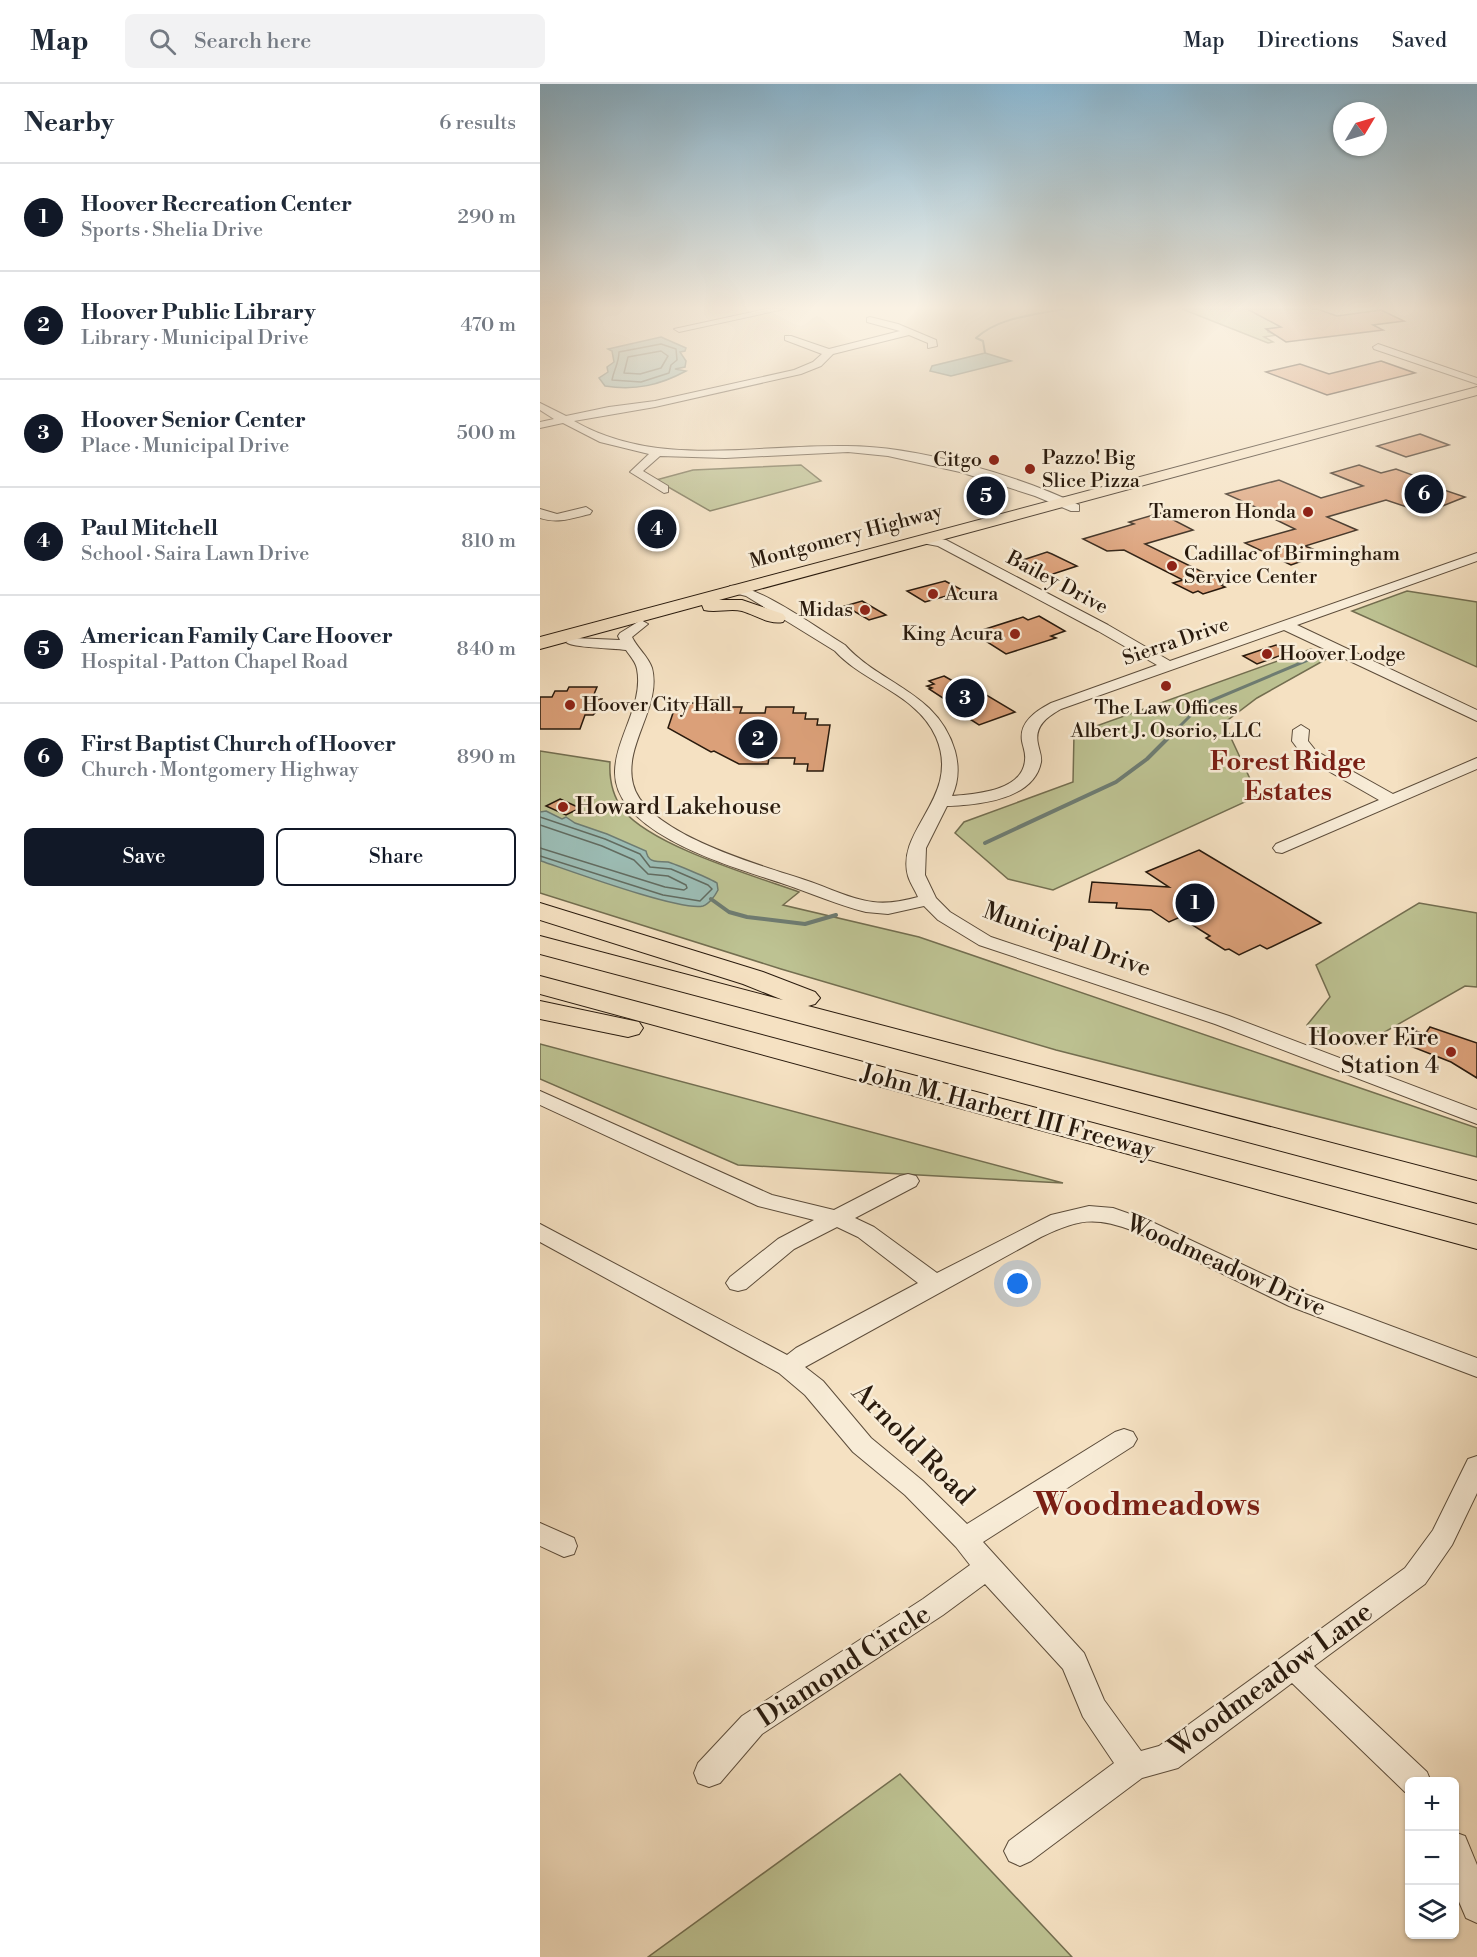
<!DOCTYPE html>
<html lang="en">
<head>
<meta charset="utf-8">
<style>
  body { margin:0; font-family:"Libre Bodoni",serif; background:#f2f2f3; color:#1f2937 }
  .controls { position:absolute; right:18px; bottom:18px; display:grid; overflow:hidden; border-radius:9px; box-shadow:0 2px 4px #0004 }
  .controls button { width:54px; height:54px; display:grid; place-items:center; padding:0; border:0; border-bottom:2px solid #e0e1e3; background:#fff; color:#1f2937; font:30px sans-serif }
  .compass { position:absolute; left:793px; top:18px; width:54px; height:54px; border-radius:50%; background:#fff; box-shadow:0 2px 4px #0004; rotate:52deg }
  .you { position:absolute; left:478px; top:1200px; width:21px; height:21px; margin:-15px; border:4px solid #fff; border-radius:50%; background:#1a73e8; box-shadow:0 0 0 9px #1a73e833 }
  .badge { display:grid; place-items:center; width:39px; height:39px; border-radius:50%; background:#111827; color:#fff; font-size:20px; font-weight:700 }
  .pin { position:absolute; translate:-50% -50%; border:3px solid #fff; box-shadow:0 2px 6px #0006 }
  .list { margin:0; padding:0; list-style:none }
  h2 { display:flex; justify-content:space-between; align-items:center; height:78px; margin:0; padding:0 24px; font-size:26px }
  h2 small { font-size:20px; font-weight:400; color:#747a83 }
  .list li { display:grid; grid-template-columns:39px 1fr auto; gap:18px; align-items:center; box-sizing:border-box; height:108px; padding:0 24px; border-top:2px solid #e0e1e3 }
  .list b { display:block; font-size:22px; white-space:nowrap }
  .list p { margin:0; font-size:20px; white-space:nowrap; color:#747a83 }
  .list em { font-size:20px; font-style:normal; color:#747a83 }
  .actions { display:flex; gap:12px; padding:18px 24px }
  .actions a { flex:1; padding:14px 0; border:2px solid #111827; border-radius:9px; text-align:center; font-size:21px; color:#111827 }
  .actions .main { background:#111827; color:#fff }
  .icon { flex:none; width:33px; height:33px; fill:none; stroke:currentColor; stroke-width:2; stroke-linecap:round; stroke-linejoin:round }
  .map { position:relative; flex:none; width:937px; height:1873px; overflow:hidden }
  header { display:flex; align-items:center; gap:36px; box-sizing:border-box; height:84px; padding:0 30px; background:#fff; border-bottom:2px solid #e0e1e3 }
  header strong { font-size:28px }
  nav { display:flex; gap:33px; margin-inline-start:auto; font-size:21px }
  .search { width:420px; height:54px; background:#f2f2f3; display:flex; align-items:center; gap:15px; box-sizing:border-box; padding:0 21px; border-radius:9px; color:#747a83; font-size:22px }
  main { display:flex }
  aside { flex:1; background:#fff }
  .map>svg:first-child { display:block }
</style>
</head>
<body>
<header>
<strong>Map</strong>
<div class="search"><svg class="icon" aria-label="search" viewBox="0 0 24 24"><circle cx="10" cy="10" r="6"/><path d="M15 15l6 6"/></svg>Search here</div>
<nav><a>Map</a><a>Directions</a><a>Saved</a></nav>
</header>
<main>
<aside>
<h2>Nearby<small>6 results</small></h2>
<ul class="list">
<li><span class="badge">1</span><div><b>Hoover Recreation Center</b><p>Sports · Shelia Drive</p></div><em>290 m</em></li>
<li><span class="badge">2</span><div><b>Hoover Public Library</b><p>Library · Municipal Drive</p></div><em>470 m</em></li>
<li><span class="badge">3</span><div><b>Hoover Senior Center</b><p>Place · Municipal Drive</p></div><em>500 m</em></li>
<li><span class="badge">4</span><div><b>Paul Mitchell</b><p>School · Saira Lawn Drive</p></div><em>810 m</em></li>
<li><span class="badge">5</span><div><b>American Family Care Hoover</b><p>Hospital · Patton Chapel Road</p></div><em>840 m</em></li>
<li><span class="badge">6</span><div><b>First Baptist Church of Hoover</b><p>Church · Montgomery Highway</p></div><em>890 m</em></li>
</ul>
<div class="actions"><a class="main">Save</a><a>Share</a></div>
</aside>
<div class="map">
<svg width="937" height="1873" viewBox="0 0 937 1873">
  <rect width="100%" height="100%" fill="#f5e1c2"/>
  <filter id="stains"><feTurbulence type="fractalNoise" baseFrequency=".00333" numOctaves="4"/><feColorMatrix values="0 0 0 0 .2 0 0 0 0 .09 0 0 0 0 .02 0 0 0 .5 -.17"/></filter>
  <radialGradient id="worn" r=".72"><stop offset=".6" stop-color="#630" stop-opacity="0"/><stop offset="1" stop-color="#630" stop-opacity=".3"/></radialGradient>
  <g fill="#bdc292" stroke="#736e50" stroke-width="1.5">
    <polygon points="642,225 732,225 736,227 716,230 742,243 727,245 728,248 737,251 724,253 733,258 728,259"/>
    <polygon points="261,381 281,397 170,427 116,396 153,386"/>
    <polygon points="867,507 937,518 937,583 812,527"/>
    <polygon points="771,565 790,573 717,614 684,639 718,712 513,806 468,795 415,749 424,738 533,698 534,650"/>
    <path d="M0 667 70 678C69 695 72 711 83 726 112 762 214 792 259 808L243 821 379 853 937 1044V1073L516 966 241 885 0 809Z"/>
    <polygon points="879,819 937,829 937,903 925,902 822,961 788,954 767,941 790,913 776,881"/>
    <polygon points="0,960 523,1099 198,1081 0,995"/>
    <polygon points="360,1690 532,1873 108,1873"/>
  </g>
  <g fill="#9cbdb5" stroke="#6e7c72" stroke-width="1.5">
    <path d="M121 253 146 264 145 267 140 268 146 277 145 283 135 285 146 287C120 301 95 307 65 302L59 294 68 288 67 283 74 278 72 267 68 265Z"/>
    <polygon points="445,269 471,277 411,292 390,287 392,282"/>
    <path d="M6 727 22 735 26 733 35 739 67 750 106 767C107 770 107 773 110 775 114 779 123 777 128 778 135 780 171 795 177 799L178 806C175 812 169 820 163 822 142 828 28 786 1 777L0 728Z"/>
  </g>
  <g fill="none" stroke-linecap="round" stroke-linejoin="round">
    <g stroke="#626c61" stroke-width="1.5">
      <path d="M121 260 136 265 137 276 131 281 129 289 101 298 72 296C74 285 79 279 79 268Z"/>
      <polygon points="121,267 128,272 121,284 100,290 84,289 88,273"/>
      <polyline points="0,733 65,755 100,770 110,783 131,785 168,801 172,805 160,817 123,811 0,772"/>
      <polyline points="0,741 62,762 94,776 108,790 128,792 146,801 147,804 144,806 125,803 0,764"/>
    </g>
    <path stroke="#6e7c72" stroke-width="2" d="M445 269 443 257 436 254C459 233 494 231 523 225"/>
    <polyline stroke="#6e7c72" stroke-width="3" points="627,655 661,621 775,573"/>
    <g stroke="#6e7c72" stroke-width="4">
      <polyline points="445,759 576,698 607,675 629,653"/>
      <polyline points="171,815 189,828 207,833 265,840 296,831"/>
    </g>
  </g>
  <g fill="#dba079" stroke="#291a0d" stroke-width="1.5">
    <polygon points="707,225 777,225 797,232 841,226 864,237 833,241 843,246 746,258 726,245 741,243"/>
    <polygon points="841,277 875,289 787,311 726,288 760,280 789,290"/>
    <polygon points="880,350 909,361 866,373 837,362"/>
    <polygon points="819,381 841,389 856,385 897,400 892,402 925,413 885,429 846,416 787,433 817,446 765,462 775,466 762,470 771,474 751,481 705,459 755,445 724,430 729,429 686,410 739,396 781,414 823,402 791,389"/>
    <polygon points="620,429 653,446 605,460 685,499 681,501 685,503 663,510 658,507 653,509 633,499 643,496 584,466 567,467 543,455 594,440 589,438"/>
    <polygon points="507,468 512,470 537,482 510,491 484,479 487,478 483,476"/>
    <polygon points="405,497 424,507 385,518 367,507"/>
    <polygon points="322,517 346,531 329,536 305,522"/>
    <polygon points="499,532 525,547 511,552 516,554 466,570 433,549 483,533 488,536"/>
    <polygon points="736,561 750,568 717,580 703,572"/>
    <polygon points="404,592 427,605 433,603 475,628 439,641 422,630 426,629 389,605 392,604 387,602 394,600 389,597"/>
    <polygon points="29,603 57,603 52,615 62,615 57,627 53,631 45,631 40,645 0,645 0,613 12,613 15,607 27,607"/>
    <polygon points="163,616 178,616 177,619 190,619 189,623 202,623 200,629 225,629 226,623 254,623 253,629 266,629 265,635 278,635 277,641 290,641 283,687 267,687 268,680 254,680 255,674 229,674 228,680 199,680 174,667 171,668 128,644 135,623 148,623 149,619 162,619"/>
    <polygon points="20,715 40,724 26,731 6,722"/>
    <polygon points="659,766 781,839 727,865 720,861 699,871 689,865 685,866 666,854 670,852 640,833 629,838 611,826 576,824 577,819 549,818 552,798 629,803 606,788"/>
    <polygon points="890,943 937,959 937,994 911,978 865,960 876,947 885,950"/>
  </g>
  <g fill="none" stroke-linecap="round" stroke-linejoin="round">
    <g stroke="#5c4c3a" stroke-width="2">
      <g id="minor">
        <polygon points="226,225 244,225 139,248 134,245"/>
        <path d="M330 233 358 240 396 256 397 262 388 264V259L369 251 293 270 281 282 261 290 115 323 34 337C118 385 215 360 307 362 375 362 478 391 539 421V427H531L495 412 420 388 348 372 308 368 185 374 120 372 103 387 128 402V408L124 409 90 388 109 370 60 358 23 339 0 344V338L14 335 0 326V319L26 332 69 323 115 317 254 286 273 278 282 270 245 256V252H251L289 265 360 247 327 238V234Z"/>
        <polygon points="838,260 937,294 937,300 834,265 833,263"/>
        <path d="M46 423 52 427 50 430C33 434 18 440 0 434V425L17 430Z"/>
        <path d="M386 452 406 456 568 541 630 577 937 469V477L757 541 937 626V637L744 546 521 625C507 633 494 642 498 660 499 666 502 672 501 678 494 716 438 721 407 722L386 764 385 791 396 814 410 828 451 853 689 932 937 1026V1040L675 940 439 861 398 836 384 822 348 830 326 828C298 821 271 809 244 800 197 784 73 751 75 687 76 653 104 620 97 585 96 578 90 572 86 566 73 564 32 564 26 558L33 554 80 556 78 552 80 549 101 536 108 540 92 553C97 564 108 572 112 584 122 623 83 661 93 700 105 750 223 782 268 797 289 804 310 815 333 818 348 820 363 817 378 813 375 806 370 799 368 792 355 745 422 713 396 653 377 610 324 599 295 567L206 512 190 508 188 505 190 502C212 497 283 548 305 561 341 601 398 608 415 667 419 682 419 697 412 712 436 710 483 707 485 676 486 669 483 663 482 657 479 638 496 627 511 619L617 581 558 547 398 462 382 459 380 456 382 453Z"/>
        <polygon points="761,641 769,646 768,657 776,667 853,710 937,674 937,685 742,769 736,768 733,764 736,760 839,716 764,673 752,657 753,646"/>
        <path d="M0 1007 232 1111 294 1126 360 1092 368 1090 376 1092 379 1097 376 1102 315 1134 334 1143 397 1189 511 1131 549 1122 573 1124 610 1137 765 1210 937 1274V1293L749 1222 594 1147C554 1132 539 1135 501 1153L265 1283 283 1297 331 1354 383 1397 427 1440 575 1348 584 1345 593 1348 597 1355 593 1362 443 1458 544 1569 564 1616 601 1667 619 1662 865 1484 893 1446 928 1375 937 1372V1409L912 1461 885 1500 774 1582 887 1688 891 1698H870V1709L865 1708 752 1599 638 1684 602 1694 491 1777 480 1782 469 1777 464 1767 469 1757 574 1679 543 1633 523 1585 445 1500 403 1531 222 1650 180 1699 169 1703 158 1699 154 1689 158 1679 202 1632 383 1515 430 1481 416 1463 365 1411 313 1368 265 1311 239 1289 0 1158V1140L247 1271 256 1264 378 1199 318 1153 297 1143 254 1165 206 1205 198 1207 190 1205 186 1199 190 1193 238 1155 274 1136 218 1122 0 1021Z"/>
        <polygon points="0,1439 34,1454 37,1462 34,1470 24,1473 0,1462"/>
        <polygon points="914,1748 925,1752 937,1781 937,1839 926,1834 914,1806"/>
      </g>
    </g>
    <g stroke="#291a0d" stroke-width="2">
      <path id="major" d="M937 303V311L179 516H202L243 530 246 534 243 538C229 541 216 531 202 527 190 524 176 529 164 526L162 521 0 565V553Z"/>
    </g>
    <g stroke="#291a0d" stroke-width="2">
      <g id="highway">
        <polygon points="0,819 223,888 275,908 280,914 275,920 268,922 937,1097 937,1119 0,870 0,852 243,916 203,900 0,836"/>
        <polygon points="0,892 937,1141 937,1165 0,910"/>
        <polygon points="0,917 99,938 103,944 99,950 88,953 0,935"/>
      </g>
    </g>
    <use href="#minor" fill="#f8ecd7" fill-rule="evenodd"/>
    <use href="#major" fill="#f5e1c2" fill-rule="evenodd"/>
    <use href="#highway" fill="#f5e1c2" fill-rule="evenodd"/>
  </g>
  <linearGradient id="sky" x2="0" y2="1"><stop stop-color="#89b8d4"/><stop offset="0.46" stop-color="#faf2e4"/><stop offset="1" stop-color="#faf2e4" stop-opacity="0"/></linearGradient>
  <rect width="937" height="487" fill="url(#sky)"/>
  <g fill="#8f2418" stroke="#f8ecd7" stroke-width="2">
    <circle cx="454" cy="376" r="6"/>
    <circle cx="490" cy="385" r="6"/>
    <circle cx="768" cy="428" r="6"/>
    <circle cx="632" cy="482" r="6"/>
    <circle cx="393" cy="510" r="6"/>
    <circle cx="325" cy="526" r="6"/>
    <circle cx="475" cy="550" r="6"/>
    <circle cx="727" cy="570" r="6"/>
    <circle cx="626" cy="602" r="6"/>
    <circle cx="30" cy="621" r="6"/>
    <circle cx="23" cy="723" r="6"/>
    <circle cx="911" cy="968" r="6"/>
  </g>
  <g text-anchor="middle" dominant-baseline="central" stroke-width="5" stroke-linejoin="round" paint-order="stroke">
    <g font-size="20" fill="#291a0d" stroke="#f8ecd7" text-anchor="start">
      <text x="502" y="374">Pazzo! Big<tspan x="502" dy="23">Slice Pizza</tspan></text>
      <text x="442" y="376" text-anchor="end">Citgo</text>
      <text x="756" y="428" text-anchor="end">Tameron Honda</text>
      <text x="644" y="470">Cadillac of Birmingham<tspan x="644" dy="23">Service Center</tspan></text>
      <text x="405" y="510">Acura</text>
      <text x="313" y="526" text-anchor="end">Midas</text>
      <text x="463" y="550" text-anchor="end">King Acura</text>
      <text x="739" y="570">Hoover Lodge</text>
      <text x="42" y="621">Hoover City Hall</text>
      <text x="626" y="624" text-anchor="middle">The Law Offices<tspan x="626" dy="23">Albert J. Osorio, LLC</tspan></text>
    </g>
    <g font-size="20" fill="#291a0d" stroke="#f8ecd7">
      <text transform="translate(306 453) rotate(-15)">Montgomery Highway</text>
      <text transform="translate(517 499) rotate(28)">Bailey Drive</text>
      <text transform="translate(636 558) rotate(-19)">Sierra Drive</text>
    </g>
    <g font-size="24" fill="#291a0d" stroke="#f8ecd7" text-anchor="start">
      <text x="35" y="723">Howard Lakehouse</text>
      <text x="899" y="954" text-anchor="end">Hoover Fire<tspan x="899" dy="28">Station 4</tspan></text>
    </g>
    <g font-size="24" fill="#291a0d" stroke="#f8ecd7">
      <text transform="translate(527 856) rotate(20)">Municipal Drive</text>
      <text transform="translate(468 1028) rotate(15)">John M. Harbert III Freeway</text>
      <text transform="translate(686 1182) rotate(24)">Woodmeadow Drive</text>
    </g>
    <g font-size="26" font-weight="bold" fill="#7a1f14" stroke="#f8ecd7">
      <text x="748" y="678">Forest Ridge<tspan x="748" dy="30">Estates</tspan></text>
    </g>
    <g font-size="28" fill="#291a0d" stroke="#f8ecd7">
      <text transform="translate(373 1360) rotate(45)">Arnold Road</text>
      <text transform="translate(304 1582) rotate(-33)">Diamond Circle</text>
      <text transform="translate(731 1596) rotate(-36)">Woodmeadow Lane</text>
    </g>
    <g font-size="32" font-weight="bold" fill="#7a1f14" stroke="#f8ecd7">
      <text x="607" y="1421">Woodmeadows</text>
    </g>
  </g>
  <rect width="100%" height="100%" filter="url(#stains)"/>
  <rect width="100%" height="100%" fill="url(#worn)"/>
</svg>
<div class="controls">
<button>+</button>
<button>−</button>
<button><svg class="icon" aria-label="layers" viewBox="0 0 24 24"><path d="M12 4l9 5-9 5-9-5zM3 14l9 5 9-5"/></svg></button>
</div>
<svg class="compass" viewBox="-18 -18 36 36"><path d="M0-13l5 13h-10z" fill="#e53935"/><path d="M0 13l5-13h-10z" fill="#747a83"/></svg>
<div class="you"></div>
<div class="pin badge" style="left:655px;top:819px">1</div>
<div class="pin badge" style="left:218px;top:655px">2</div>
<div class="pin badge" style="left:425px;top:614px">3</div>
<div class="pin badge" style="left:117px;top:445px">4</div>
<div class="pin badge" style="left:446px;top:412px">5</div>
<div class="pin badge" style="left:884px;top:410px">6</div>
</div>
</main>
</body>
</html>
